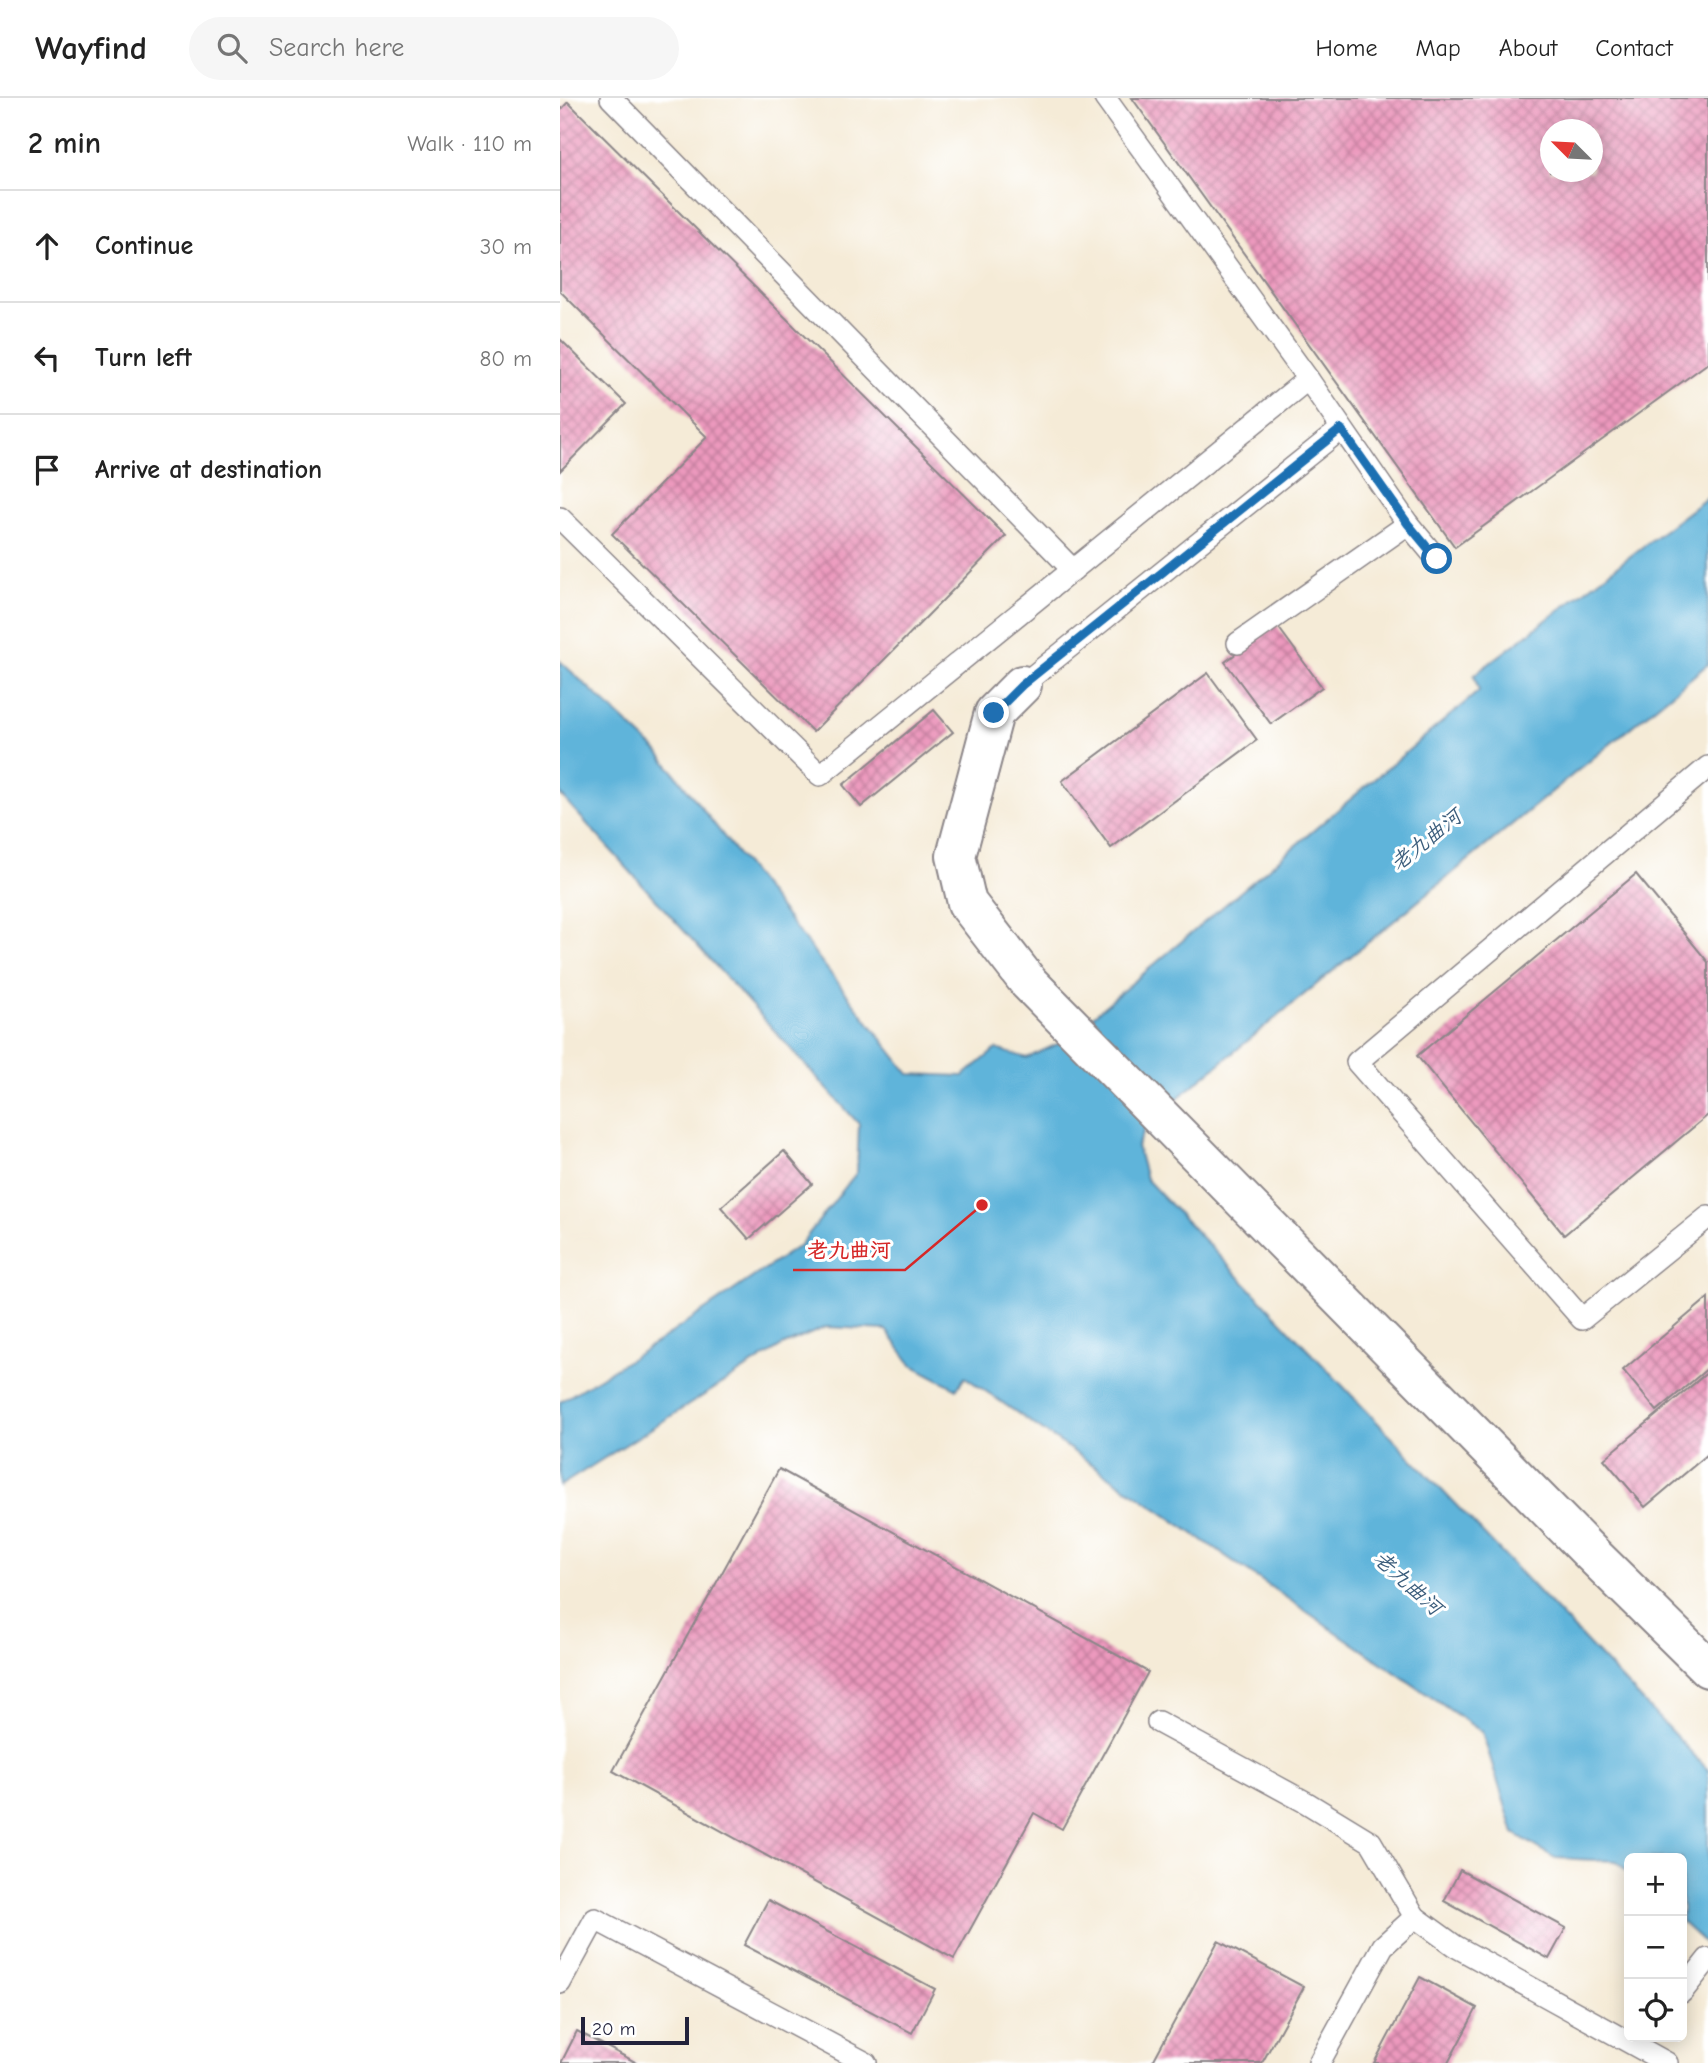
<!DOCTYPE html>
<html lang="en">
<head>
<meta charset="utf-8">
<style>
  body { margin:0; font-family:"Comic Neue","LXGW WenKai TC",sans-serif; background:#f6f6f6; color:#222 }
  .controls { position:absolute; right:21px; bottom:21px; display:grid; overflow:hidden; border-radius:10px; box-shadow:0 4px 18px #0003 }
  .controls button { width:63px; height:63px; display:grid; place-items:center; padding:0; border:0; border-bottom:2px solid #e0e0e0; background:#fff; color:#222; font:35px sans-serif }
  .compass { position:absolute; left:980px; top:21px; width:63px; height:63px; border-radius:50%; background:#fff; box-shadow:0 4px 18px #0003; rotate:294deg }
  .scale { position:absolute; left:21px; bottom:18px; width:108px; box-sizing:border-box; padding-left:7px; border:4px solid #22223b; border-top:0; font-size:19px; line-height:24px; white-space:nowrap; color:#22223b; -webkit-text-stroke:5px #fff; paint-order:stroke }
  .stop { position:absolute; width:21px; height:21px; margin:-16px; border:5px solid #1f6fb2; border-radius:50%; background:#fff }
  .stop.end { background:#1f6fb2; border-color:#fff; box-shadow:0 2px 7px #0008 }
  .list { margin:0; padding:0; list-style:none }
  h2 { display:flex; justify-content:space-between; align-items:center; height:91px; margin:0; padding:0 28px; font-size:30px }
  h2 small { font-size:23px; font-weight:400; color:#767676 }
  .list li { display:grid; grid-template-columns:46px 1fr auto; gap:21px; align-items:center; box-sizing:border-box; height:112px; padding:0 28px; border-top:2px solid #e0e0e0 }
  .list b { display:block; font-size:26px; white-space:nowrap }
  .list em { font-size:23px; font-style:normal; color:#767676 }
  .icon { flex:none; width:38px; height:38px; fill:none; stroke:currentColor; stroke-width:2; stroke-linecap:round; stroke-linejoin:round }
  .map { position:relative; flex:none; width:1148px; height:1965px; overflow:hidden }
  header { display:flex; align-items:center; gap:42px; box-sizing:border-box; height:98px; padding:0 35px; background:#fff; border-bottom:2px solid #e0e0e0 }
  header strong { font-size:33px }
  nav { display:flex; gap:38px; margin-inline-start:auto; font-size:24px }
  .search { width:490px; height:63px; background:#f6f6f6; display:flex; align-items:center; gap:18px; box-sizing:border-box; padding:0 24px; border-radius:38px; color:#767676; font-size:26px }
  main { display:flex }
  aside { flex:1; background:#fff }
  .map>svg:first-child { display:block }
</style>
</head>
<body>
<header>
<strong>Wayfind</strong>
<div class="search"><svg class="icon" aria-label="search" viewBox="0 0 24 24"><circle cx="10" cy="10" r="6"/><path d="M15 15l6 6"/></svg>Search here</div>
<nav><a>Home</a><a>Map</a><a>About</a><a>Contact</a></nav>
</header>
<main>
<aside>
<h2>2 min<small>Walk · 110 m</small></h2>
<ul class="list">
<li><svg class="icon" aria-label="ahead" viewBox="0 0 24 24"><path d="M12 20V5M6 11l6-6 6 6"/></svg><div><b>Continue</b></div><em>30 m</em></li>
<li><svg class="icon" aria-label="left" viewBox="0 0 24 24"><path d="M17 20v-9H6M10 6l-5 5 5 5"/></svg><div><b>Turn left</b></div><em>80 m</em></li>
<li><svg class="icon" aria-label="arrive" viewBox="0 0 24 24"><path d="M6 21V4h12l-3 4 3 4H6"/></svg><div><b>Arrive at destination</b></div></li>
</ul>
</aside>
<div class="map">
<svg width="1148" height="1965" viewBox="0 0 1148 1965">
  <defs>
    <pattern id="building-cross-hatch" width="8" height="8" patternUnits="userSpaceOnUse" patternTransform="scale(1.75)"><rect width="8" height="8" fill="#ec99bd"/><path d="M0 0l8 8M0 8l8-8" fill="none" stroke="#bf7c9b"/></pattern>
  </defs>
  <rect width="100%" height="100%" fill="#fff"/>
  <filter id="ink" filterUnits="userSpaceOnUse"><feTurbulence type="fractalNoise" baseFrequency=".0143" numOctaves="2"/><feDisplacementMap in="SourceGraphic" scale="14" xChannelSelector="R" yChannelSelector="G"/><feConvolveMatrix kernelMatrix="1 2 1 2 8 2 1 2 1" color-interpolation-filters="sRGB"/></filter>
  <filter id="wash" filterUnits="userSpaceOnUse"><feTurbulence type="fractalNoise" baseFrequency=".00686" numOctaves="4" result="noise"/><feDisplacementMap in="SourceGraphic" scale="28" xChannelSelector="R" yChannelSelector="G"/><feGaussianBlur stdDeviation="1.57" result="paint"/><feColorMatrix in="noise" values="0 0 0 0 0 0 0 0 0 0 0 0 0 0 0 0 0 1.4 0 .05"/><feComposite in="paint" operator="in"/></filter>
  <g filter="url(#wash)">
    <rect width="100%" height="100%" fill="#f5ebd7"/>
    <polygon fill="#5eb4da" stroke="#406b8a" stroke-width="2" points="1148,399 1148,566 587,1025 577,1048 586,1081 1148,1672 1148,1848 1122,1824 1122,1760 1069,1760 1069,1775 1056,1763 995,1760 954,1735 922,1634 405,1279 397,1291 352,1267 326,1232 266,1229 222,1248 0,1388 0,1304 98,1244 240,1147 297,1074 299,1026 0,696 0,563 98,654 349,976 403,978 436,951 467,960 502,944 919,593 914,577"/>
    <g id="blocks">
      <g fill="url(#building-cross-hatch)" fill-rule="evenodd">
        <path d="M572 0H1148V265L895 449ZM990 32H1032V74H990Z"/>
        <polygon points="8,4 446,438 253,634 52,436 147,339 0,193 0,13"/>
        <polygon points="0,241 66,306 0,373"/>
        <polygon points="716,526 762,589 711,626 665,564"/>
        <polygon points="648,575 697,642 551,750 502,683"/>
        <polygon points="374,612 393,634 301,709 283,687"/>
        <polygon points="1076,776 1148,864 1148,1017 1004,1137 857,958"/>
        <polygon points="224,1053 252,1086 189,1141 161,1109"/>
        <polygon points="1148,1200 1148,1270 1097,1313 1063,1272"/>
        <polygon points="1148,1274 1148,1356 1085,1409 1044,1361"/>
        <polygon points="219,1371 588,1574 502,1731 474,1715 394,1861 53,1673"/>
        <polygon points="900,1772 1006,1830 989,1861 884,1803"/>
        <polygon points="208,1802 375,1891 352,1935 184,1847"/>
        <polygon points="658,1843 744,1889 702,1965 592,1965"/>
        <polygon points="860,1879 917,1910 888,1965 814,1965"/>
        <polygon points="17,1933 77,1965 1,1965"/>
      </g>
    </g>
  </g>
  <g filter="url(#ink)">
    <use href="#blocks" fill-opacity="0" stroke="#8c8689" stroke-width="2"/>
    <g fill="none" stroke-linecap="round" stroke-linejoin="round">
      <g stroke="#8c8689" stroke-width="24">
        <g id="lane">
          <polyline points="51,0 513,472"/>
          <polyline points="545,0 748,281 848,426 877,461"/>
          <polyline points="0,420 260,677 748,281"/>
          <polyline points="678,545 848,426"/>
          <polyline points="462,587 781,331"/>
          <polyline points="1148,669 797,964 1022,1221 1148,1119"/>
          <polyline points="598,1624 747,1705 811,1744 855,1819 823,1848 759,1965"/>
          <polyline points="855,1819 895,1848 1107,1965"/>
          <polyline points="0,1885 35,1821 306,1965"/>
          <polyline points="1122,1894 1148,1861"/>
        </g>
      </g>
      <g stroke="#8c8689" stroke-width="42">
        <polyline id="street" points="462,587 434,615 396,758 407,805 469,885 1029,1453 1148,1570"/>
      </g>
      <use href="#lane" stroke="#fff" stroke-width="21"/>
      <use href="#street" stroke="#fff" stroke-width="38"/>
    </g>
  </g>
  <g fill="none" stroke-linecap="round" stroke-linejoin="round" filter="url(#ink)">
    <polyline stroke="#1f6fb2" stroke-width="9" points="434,615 462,587 781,331 848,426 877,461"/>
  </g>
  <g text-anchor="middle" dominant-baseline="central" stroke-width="6" stroke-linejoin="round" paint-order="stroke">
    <g font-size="21" font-style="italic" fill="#3a5c7b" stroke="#fff">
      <text transform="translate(866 742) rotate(-39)">老九曲河</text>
      <text transform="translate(848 1485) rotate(42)">老九曲河</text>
    </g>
  </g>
  <path fill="none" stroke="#d62828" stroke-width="2.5" d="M422 1107L345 1172H233"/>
  <circle fill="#d62828" stroke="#fff" stroke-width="2.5" cx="422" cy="1107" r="7"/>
  <g font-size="21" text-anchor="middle" font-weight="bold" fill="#d62828" stroke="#fff" stroke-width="6" stroke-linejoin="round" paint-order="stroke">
    <text x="289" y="1159">老九曲河</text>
  </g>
</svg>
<div class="controls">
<button>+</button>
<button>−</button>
<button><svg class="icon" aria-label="locate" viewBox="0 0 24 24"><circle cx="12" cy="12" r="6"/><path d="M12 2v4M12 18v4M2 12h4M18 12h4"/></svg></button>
</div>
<svg class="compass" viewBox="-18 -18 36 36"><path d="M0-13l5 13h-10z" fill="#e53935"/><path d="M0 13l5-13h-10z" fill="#767676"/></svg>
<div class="scale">20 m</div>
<div class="stop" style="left:877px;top:461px"></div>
<div class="stop end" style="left:434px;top:615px"></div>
</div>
</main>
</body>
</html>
